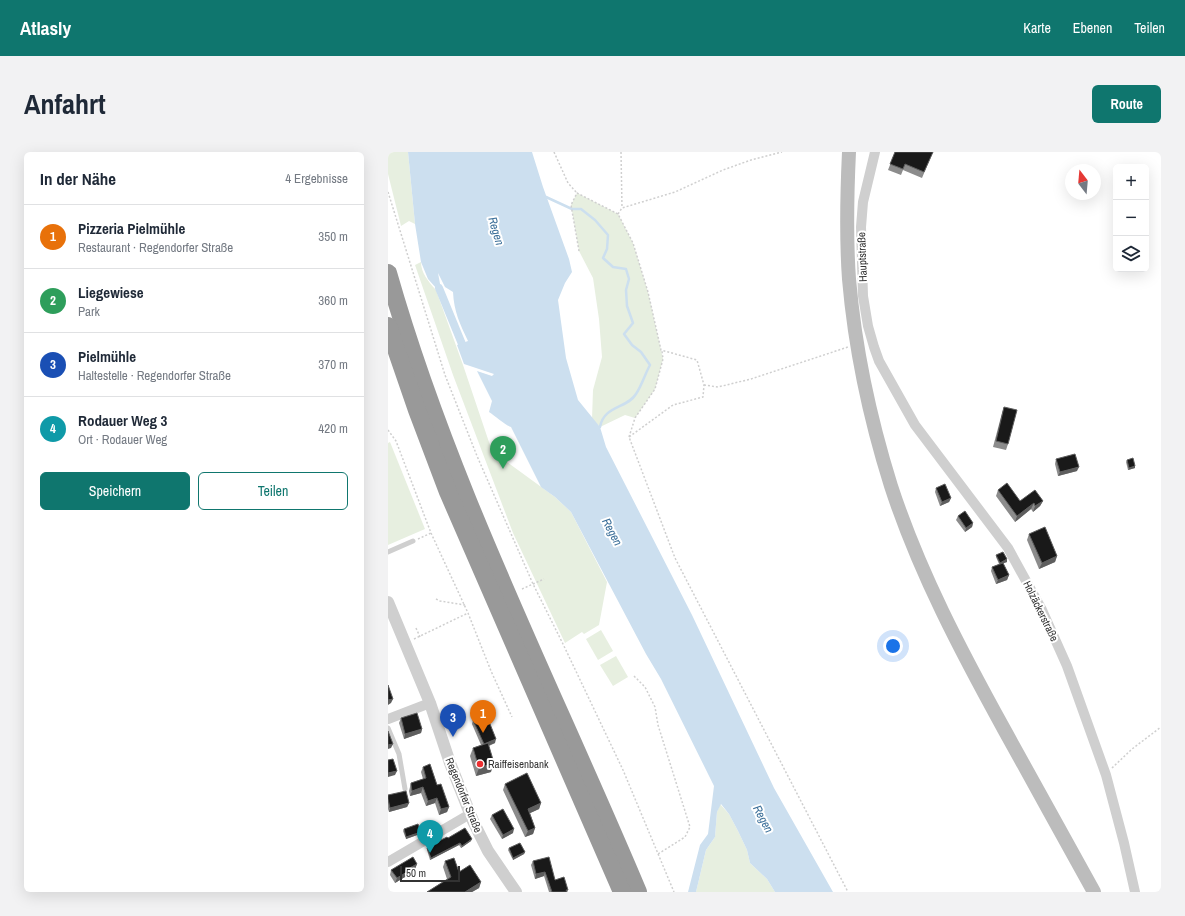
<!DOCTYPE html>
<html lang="de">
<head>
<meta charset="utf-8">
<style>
  body { margin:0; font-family:"Archivo Narrow",sans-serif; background:#f2f2f3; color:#1f2937 }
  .controls { position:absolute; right:12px; top:12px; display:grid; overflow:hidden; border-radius:6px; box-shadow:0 4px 16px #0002 }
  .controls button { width:36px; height:36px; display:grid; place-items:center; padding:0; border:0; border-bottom:1px solid #e0e1e3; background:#fff; color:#1f2937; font:20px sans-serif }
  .compass { position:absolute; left:677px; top:12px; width:36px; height:36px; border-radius:50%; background:#fff; box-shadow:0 4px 16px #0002; rotate:344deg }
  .scale { position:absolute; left:12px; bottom:10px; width:60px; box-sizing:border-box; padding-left:4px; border:2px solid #323232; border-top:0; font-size:11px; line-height:14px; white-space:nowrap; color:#323232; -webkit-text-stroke:3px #fff; paint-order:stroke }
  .you { position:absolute; left:505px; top:494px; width:14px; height:14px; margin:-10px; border:3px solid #fff; border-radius:50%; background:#1a73e8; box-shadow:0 0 0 6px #1a73e833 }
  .badge { display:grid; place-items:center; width:26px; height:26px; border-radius:50%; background:#0f766e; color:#fff; font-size:13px; font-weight:700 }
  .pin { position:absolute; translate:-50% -33px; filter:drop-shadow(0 1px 2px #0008) }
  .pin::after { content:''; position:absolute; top:21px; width:14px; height:12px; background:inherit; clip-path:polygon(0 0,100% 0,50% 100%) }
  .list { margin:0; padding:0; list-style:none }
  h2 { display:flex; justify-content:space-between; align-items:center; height:52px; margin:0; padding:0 16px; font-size:17px }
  h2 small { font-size:13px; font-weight:400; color:#747a83 }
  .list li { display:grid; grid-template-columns:26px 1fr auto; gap:12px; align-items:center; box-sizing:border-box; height:64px; padding:0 16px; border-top:1px solid #e0e1e3 }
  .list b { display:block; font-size:15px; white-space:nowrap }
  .list p { margin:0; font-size:13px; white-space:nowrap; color:#747a83 }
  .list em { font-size:13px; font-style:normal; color:#747a83 }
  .actions { display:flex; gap:8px; padding:12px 16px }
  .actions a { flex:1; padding:9px 0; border:1px solid #0f766e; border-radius:6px; text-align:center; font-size:14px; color:#0f766e }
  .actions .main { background:#0f766e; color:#fff }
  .icon { flex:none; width:22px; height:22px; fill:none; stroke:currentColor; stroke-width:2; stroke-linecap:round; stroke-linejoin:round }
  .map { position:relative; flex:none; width:773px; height:740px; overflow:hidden; border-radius:6px }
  header { display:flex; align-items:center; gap:24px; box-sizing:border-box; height:56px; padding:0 20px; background:#0f766e; color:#fff }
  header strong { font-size:19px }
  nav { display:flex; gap:22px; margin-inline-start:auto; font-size:14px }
  .intro { display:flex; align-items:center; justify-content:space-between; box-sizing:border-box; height:96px; padding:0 24px }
  h1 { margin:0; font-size:28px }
  .button { padding:10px 18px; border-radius:6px; background:#0f766e; color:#fff; font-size:14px; font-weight:700 }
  main { display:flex; gap:24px; padding:0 24px }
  aside { flex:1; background:#fff; border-radius:6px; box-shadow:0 4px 16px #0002 }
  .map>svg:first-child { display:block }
</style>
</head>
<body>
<header>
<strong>Atlasly</strong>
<nav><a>Karte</a><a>Ebenen</a><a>Teilen</a></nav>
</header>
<div class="intro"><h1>Anfahrt</h1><a class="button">Route</a></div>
<main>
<aside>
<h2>In der Nähe<small>4 Ergebnisse</small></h2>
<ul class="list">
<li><span class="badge" style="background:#e8710a">1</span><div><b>Pizzeria Pielmühle</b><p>Restaurant · Regendorfer Straße</p></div><em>350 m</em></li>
<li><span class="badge" style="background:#2e9e5b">2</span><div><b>Liegewiese</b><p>Park</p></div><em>360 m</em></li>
<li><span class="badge" style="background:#1a4fb4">3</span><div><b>Pielmühle</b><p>Haltestelle · Regendorfer Straße</p></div><em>370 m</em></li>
<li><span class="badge" style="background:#0f9aa8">4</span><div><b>Rodauer Weg 3</b><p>Ort · Rodauer Weg</p></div><em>420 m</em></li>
</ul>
<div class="actions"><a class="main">Speichern</a><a>Teilen</a></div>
</aside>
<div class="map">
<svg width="773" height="740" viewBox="0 0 773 740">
  <rect width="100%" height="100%" fill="#fff"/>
  <g fill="#e7efe0">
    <polygon points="0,0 20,0 27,72 21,69 13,74 0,22"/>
    <polygon points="189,41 230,62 245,91 260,140 275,207 267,237 247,266 237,263 212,275 204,267 205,238 214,205 211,167 205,126 191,99 183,53"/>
    <path d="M33 110C33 121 40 129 48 138L75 213 104 299 167 345 183 360 219 430 211 473 196 482 194 480 177 491 125 381 65 223 27 113Z"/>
    <polygon points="2,290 37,377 0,393 0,291"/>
    <polygon points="213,478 225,499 210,508 198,487"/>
    <polygon points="228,504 240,525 225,534 212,513"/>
    <polygon points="332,652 341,662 350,679 359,698 362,711 379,727 387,740 308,740 318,698 327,685 329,660"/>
  </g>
  <path fill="#ccdfef" d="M20 0H144L155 35 181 107 184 120 177 131 170 148 178 206 190 248 212 275 218 295 304 463 386 636 445 740H387L379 727 362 711 359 698 350 679 341 662 333 652 329 660 327 685 318 698 308 740H300L312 693 320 682 326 634 273 527 258 502 183 360 167 345 153 335 123 275C117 273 107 264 101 260L104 249 89 219 104 224 106 222 76 212 69 193 80 189C72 172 66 160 65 140L57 135 50 121 53 137H49L40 127 33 110 27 72Z"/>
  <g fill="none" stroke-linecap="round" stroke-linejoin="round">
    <path stroke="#ccdfef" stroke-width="2.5" d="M158 45 184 57H193L207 68 220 83 219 97 215 106 225 115 238 117 241 127 238 138 239 154 245 171 236 182 244 193 253 200 262 213C257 222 254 233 248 242 239 257 216 253 212 275"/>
    <polyline stroke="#ccdfef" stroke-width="8" points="51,136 74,192"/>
    <g stroke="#cfcfcf" stroke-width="1.5" stroke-dasharray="2 2" stroke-linecap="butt">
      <polyline points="166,0 180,31 189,41"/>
      <polyline points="233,0 234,56"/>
      <polyline points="0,40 57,223 89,304 145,432 175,492 235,618 286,740"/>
      <polyline points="230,62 234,56 287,40 335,18 363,8 394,0"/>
      <polyline points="191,99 183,53 189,41 230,62 245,91 260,140 273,198 309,208 316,233 315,245 285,253 241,285 287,406 460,740"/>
      <polyline points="316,233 330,235 363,227 460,195"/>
      <polyline points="0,278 8,289 43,381 80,461 103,519 124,565"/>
      <polyline points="241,285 247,266 267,237 275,207 274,199"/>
      <polyline points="30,387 43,381"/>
      <polyline points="134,437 156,427"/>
      <polyline points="48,447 52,449 77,453"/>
      <polyline points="28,476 32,485"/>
      <polyline points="26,487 80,461"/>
      <polyline points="246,524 257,535 267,555 270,573 302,675 297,685 270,702"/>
      <polyline points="724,616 744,597 773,575"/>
    </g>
    <g stroke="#cfcfcf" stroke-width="5">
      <polyline points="0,400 25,389"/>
      <polyline points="0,576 11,602 17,637"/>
    </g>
    <g stroke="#cfcfcf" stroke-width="10">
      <polyline points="487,0 475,50 473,75 475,144 480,174 486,195 491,209 527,273 620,396 654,458 679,514 718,623 736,691 747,740"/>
      <polyline points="0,567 42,551"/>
      <polyline points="0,710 82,662"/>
    </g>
    <polyline stroke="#cfcfcf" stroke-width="12" points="0,450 42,551 62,611 85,669 100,699 128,740"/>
    <path stroke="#bcbcbc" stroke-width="14" d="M461 0C459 42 458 85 461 127 467 197 482 267 503 334 531 420 574 501 617 579 647 633 676 686 706 740"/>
    <g stroke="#999" stroke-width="18">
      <path d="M0 121C61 335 164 535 250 740"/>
      <polyline points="0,174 29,258 60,340 234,740"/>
    </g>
  </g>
  <g fill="#8c8c8c">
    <polygon points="507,0 545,0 534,26 515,18 513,23 500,18"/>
    <polygon points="616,255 620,292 618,298 605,295 614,261"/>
    <polygon points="668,307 689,319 670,324 667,312"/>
    <polygon points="739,308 747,314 747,316 740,318 738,310"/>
    <polygon points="548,336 563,346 561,350 552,354 547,340"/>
    <polygon points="610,338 632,349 655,349 652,354 645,360 643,357 627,370 608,344"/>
    <polygon points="570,364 585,371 584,375 577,380 568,368"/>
    <polygon points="641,382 669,404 667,410 651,417 639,388"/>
    <polygon points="608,403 619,410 615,411 621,423 619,428 608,432 603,419 604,415 611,412 608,405"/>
    <polygon points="13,566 34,577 33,581 16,587 11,571"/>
    <polygon points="85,568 107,591 101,594 103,620 88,624 82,604 85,596 93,593 84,572"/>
    <polygon points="35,615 49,633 61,655 59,660 51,663 47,651 38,654 33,641 22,644 21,639 23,631 35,627 33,620"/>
    <polygon points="117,632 153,651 151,657 142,661 147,676 145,682 137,685 115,638"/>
    <polygon points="0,643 21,651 19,655 1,660 0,657"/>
    <polygon points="104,663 125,681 114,687 102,667"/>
    <polygon points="16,677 32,682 18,687 15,679"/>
    <polygon points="60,686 83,689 73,696 71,693 42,708 39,698 39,696 45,694 45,692"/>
    <polygon points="121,696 137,700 136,702 125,708 120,698"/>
    <polygon points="57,709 71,720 93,730 91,736 84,740 39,740 59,727 55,715"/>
    <polygon points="145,709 167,728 180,738 179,740 161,740 156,724 147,727 143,713"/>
    <polygon points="29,712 27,717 18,722 17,725 7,731 2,723 3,718"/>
  </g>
  <g fill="#5e5e5e">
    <polygon points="747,314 747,316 740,318 741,316"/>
    <polygon points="691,315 689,319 670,324 672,320"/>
    <polygon points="563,346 561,350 552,354 554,350"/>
    <polygon points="655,349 652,354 645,360 647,354"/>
    <polygon points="646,351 643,357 627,370 629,364"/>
    <polygon points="585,371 584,375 577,380 578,376"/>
    <polygon points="669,404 667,410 651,417 654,411"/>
    <polygon points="619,407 619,410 611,413 612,411"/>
    <polygon points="621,423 619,428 608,432 610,428"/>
    <polygon points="5,547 3,551 0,553 0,548"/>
    <polygon points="34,577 33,581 16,587 17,582"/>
    <polygon points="108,587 107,591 94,596 96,592"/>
    <polygon points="5,592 3,596 0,597 0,593"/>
    <polygon points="106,611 103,620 88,624 91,616"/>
    <polygon points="9,619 7,623 0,625 0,621"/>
    <polygon points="35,635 33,641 22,644 24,639"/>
    <polygon points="49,646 47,651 38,654 40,649"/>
    <polygon points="21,651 19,655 1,660 2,656"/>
    <polygon points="153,651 151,657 138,663 140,657"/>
    <polygon points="61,655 59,660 51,663 53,657"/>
    <polygon points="147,676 145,682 137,685 140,679"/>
    <polygon points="126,677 125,681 114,687 115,683"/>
    <polygon points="33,680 32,682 18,687 18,685"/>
    <polygon points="84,687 83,689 73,696 74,694"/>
    <polygon points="72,691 71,693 42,708 43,706"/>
    <polygon points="137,700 136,702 125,708 125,706"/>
    <polygon points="29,712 27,717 18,722 17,725 7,731 9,726 18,718"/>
    <polygon points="157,720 156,724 147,727 148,722"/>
    <polygon points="93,730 91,736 84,740 77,740"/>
  </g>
  <g fill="#191919" stroke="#5e5e5e">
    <polygon points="507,0 545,0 536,20 517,12 515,17 502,12"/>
    <polygon points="616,255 629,258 620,292 608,289"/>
    <polygon points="687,302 691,315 672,320 668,307"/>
    <polygon points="745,306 747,314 741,316 739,308"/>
    <polygon points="619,331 632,349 647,338 655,349 647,354 646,351 629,364 610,338"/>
    <polygon points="557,332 563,346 554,350 548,336"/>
    <polygon points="577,359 585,371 578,376 570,364"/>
    <polygon points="657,375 669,404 654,411 641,382"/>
    <polygon points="615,400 619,407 612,411 608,403"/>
    <polygon points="615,411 621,423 610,428 604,415"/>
    <polygon points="0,533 5,547 0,548"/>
    <polygon points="29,561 34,577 17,582 13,566"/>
    <polygon points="98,562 108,587 96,592 85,568"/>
    <polygon points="0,579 5,592 0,593"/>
    <polygon points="100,591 106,611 91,616 85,596"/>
    <polygon points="5,607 9,619 0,621 0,608"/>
    <polygon points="42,612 49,633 53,632 61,655 53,657 49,646 40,649 35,635 24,639 23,633 23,631 38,626 35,615"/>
    <polygon points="139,621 153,651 140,657 147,676 140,679 117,632"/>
    <polygon points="18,639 21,651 2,656 0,647 0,643"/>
    <polygon points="115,657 126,677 115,683 104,663"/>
    <polygon points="30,672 33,680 18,685 16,677"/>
    <polygon points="77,676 84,687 74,694 72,691 43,706 39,696 46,694 45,692 59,685 60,686"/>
    <polygon points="132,691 137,700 125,706 121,696"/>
    <polygon points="25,705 29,712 18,718 19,720 9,726 3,718"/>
    <polygon points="161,705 167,728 176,725 180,738 178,738 179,740 164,740 157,720 148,722 145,709"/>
    <polygon points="66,706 71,720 82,713 93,730 77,740 39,740 63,725 57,709"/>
  </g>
  <circle fill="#ed3032" stroke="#fff" stroke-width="1.5" cx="92" cy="612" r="4"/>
  <g text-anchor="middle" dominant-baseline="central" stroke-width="4" stroke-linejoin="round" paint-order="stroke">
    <g font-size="11" fill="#323232" stroke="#fff">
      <text transform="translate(474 105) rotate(-92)">Hauptstraße</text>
      <text transform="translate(653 459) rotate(64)">Holzäckerstraße</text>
      <text transform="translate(76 643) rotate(68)">Regendorfer Straße</text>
    </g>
    <g font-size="11" fill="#323232" stroke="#fff" text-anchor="start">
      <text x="100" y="612">Raiffeisenbank</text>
    </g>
    <g font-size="12" font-style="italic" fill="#3b6f99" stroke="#fff">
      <text transform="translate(108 79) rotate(74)">Regen</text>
      <text transform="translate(224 380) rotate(62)">Regen</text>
      <text transform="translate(375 667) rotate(62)">Regen</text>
    </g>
  </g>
</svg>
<div class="controls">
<button>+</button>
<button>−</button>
<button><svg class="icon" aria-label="layers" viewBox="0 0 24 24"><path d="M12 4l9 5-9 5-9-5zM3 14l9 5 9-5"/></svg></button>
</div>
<svg class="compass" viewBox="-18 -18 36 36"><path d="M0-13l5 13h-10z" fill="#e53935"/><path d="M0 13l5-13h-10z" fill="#747a83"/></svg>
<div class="scale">50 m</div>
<div class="you"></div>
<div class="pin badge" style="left:95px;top:581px;background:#e8710a">1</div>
<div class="pin badge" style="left:115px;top:317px;background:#2e9e5b">2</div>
<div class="pin badge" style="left:65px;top:585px;background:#1a4fb4">3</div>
<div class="pin badge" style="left:42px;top:701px;background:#0f9aa8">4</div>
</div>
</main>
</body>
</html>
